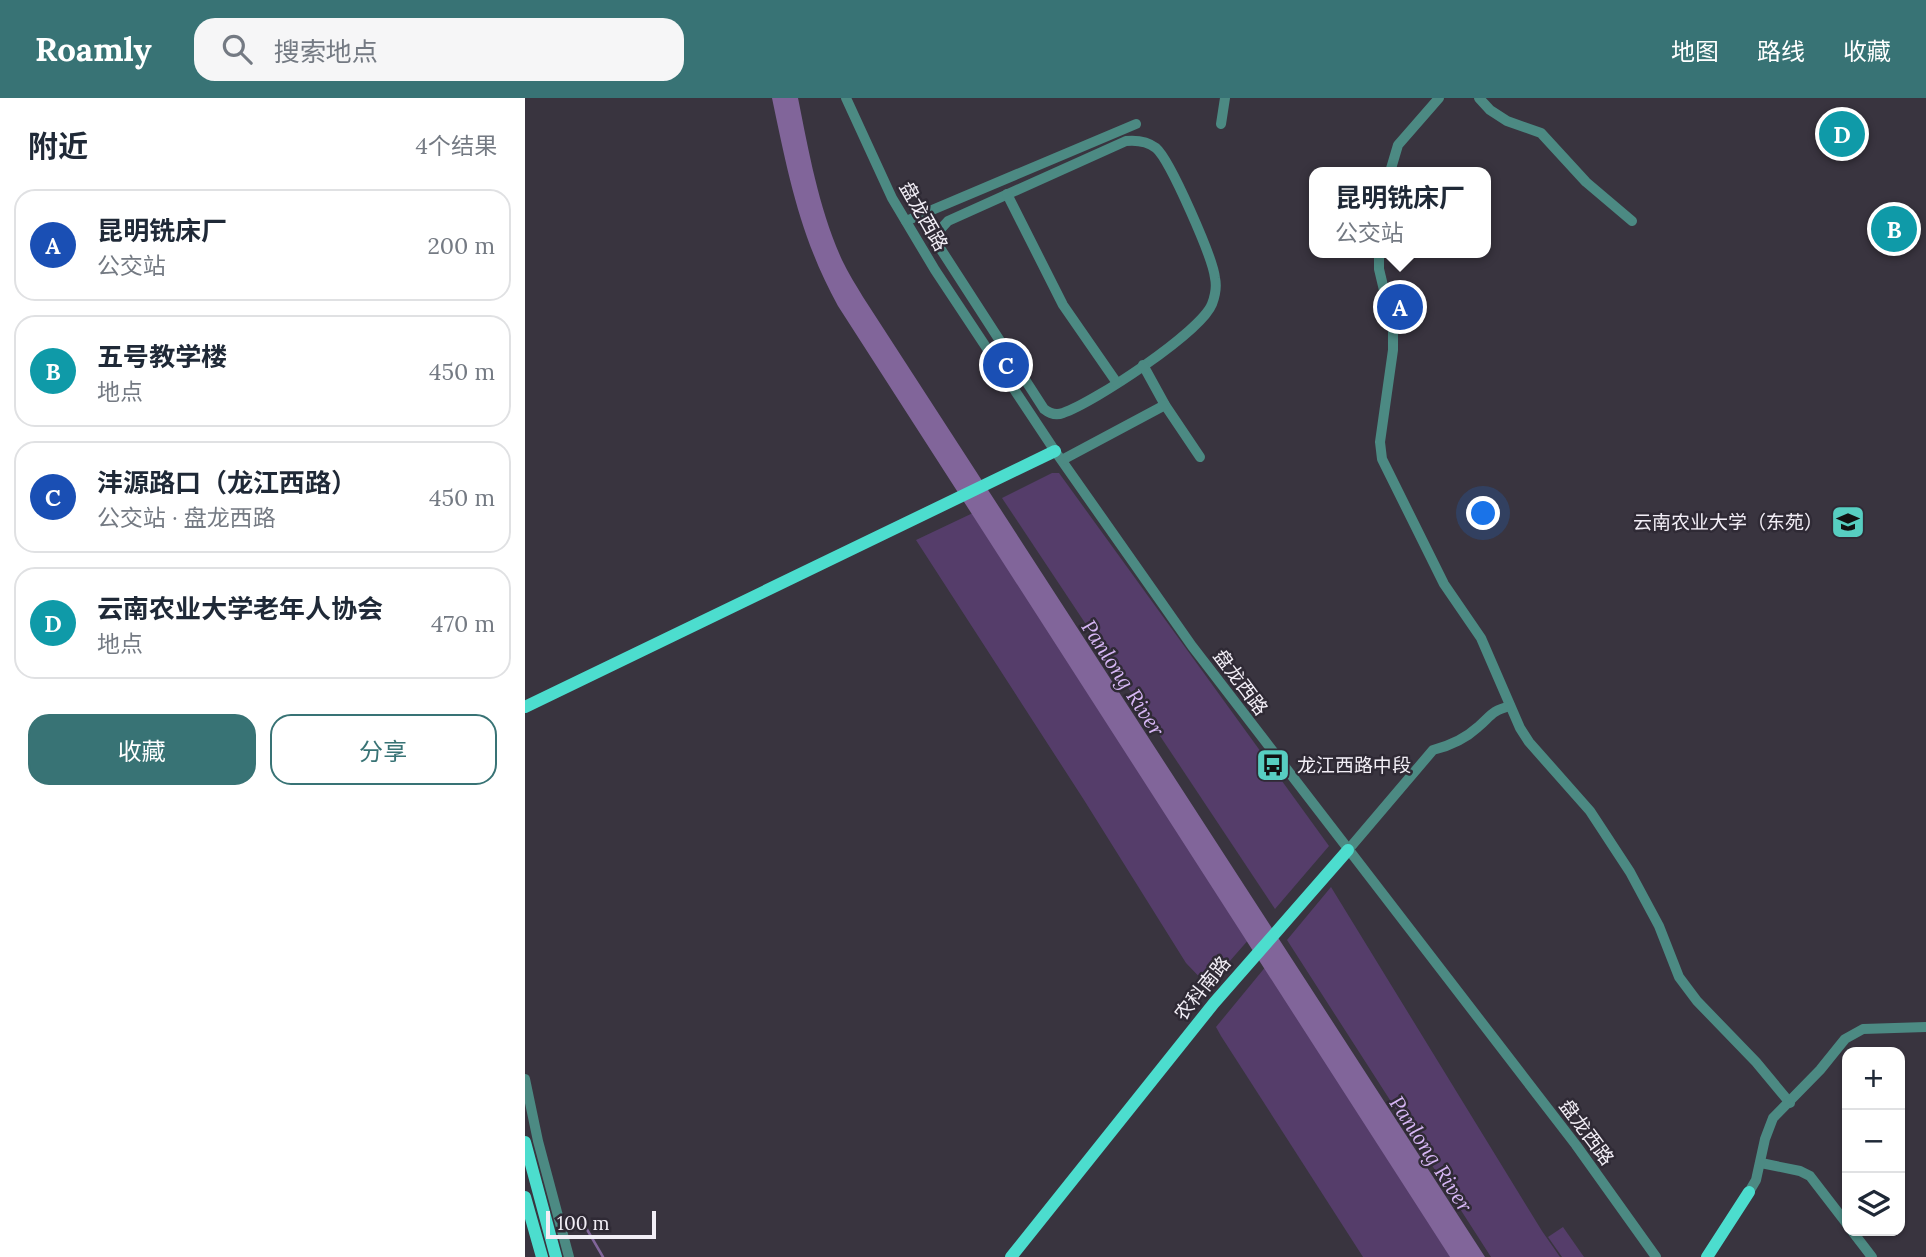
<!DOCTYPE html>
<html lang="zh">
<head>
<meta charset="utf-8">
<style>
  body { margin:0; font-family:Lora,"Noto Sans SC",serif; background:#f6f6f7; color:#1f2937 }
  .controls { position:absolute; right:21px; bottom:21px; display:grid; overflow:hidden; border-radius:14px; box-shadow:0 2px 5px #0004 }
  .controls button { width:63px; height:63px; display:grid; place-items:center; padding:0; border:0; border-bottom:2px solid #e0e1e3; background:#fff; color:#1f2937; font:35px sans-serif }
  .scale { position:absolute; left:21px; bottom:18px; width:110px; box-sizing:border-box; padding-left:7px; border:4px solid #f2eef6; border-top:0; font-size:19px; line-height:24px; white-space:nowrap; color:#f2eef6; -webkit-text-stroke:5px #2f2a35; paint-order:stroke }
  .you { position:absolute; left:959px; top:416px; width:24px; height:24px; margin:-18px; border:5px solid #fff; border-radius:50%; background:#1a73e8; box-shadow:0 0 0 10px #1a73e833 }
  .badge { display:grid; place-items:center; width:46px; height:46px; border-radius:50%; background:#387375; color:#fff; font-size:23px; font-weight:700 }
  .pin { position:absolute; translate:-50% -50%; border:4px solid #fff; box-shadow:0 2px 7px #0006 }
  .popup { position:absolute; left:784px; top:69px; width:182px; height:91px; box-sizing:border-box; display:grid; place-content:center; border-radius:14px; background:#fff; filter:drop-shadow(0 2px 5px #0005); font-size:23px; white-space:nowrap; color:#747a83 }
  .popup b { font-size:26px; color:#1f2937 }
  .popup::after { content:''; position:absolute; left:50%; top:100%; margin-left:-14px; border:14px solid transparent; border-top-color:#fff }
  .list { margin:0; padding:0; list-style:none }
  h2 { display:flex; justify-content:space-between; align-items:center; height:91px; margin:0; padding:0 28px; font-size:30px }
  h2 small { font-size:23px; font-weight:400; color:#747a83 }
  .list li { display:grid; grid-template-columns:46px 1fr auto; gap:21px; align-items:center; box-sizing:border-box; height:112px; margin:0 14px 14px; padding:0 14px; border:2px solid #e0e1e3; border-radius:21px }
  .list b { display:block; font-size:26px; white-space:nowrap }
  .list p { margin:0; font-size:23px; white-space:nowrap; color:#747a83 }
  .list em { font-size:23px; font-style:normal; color:#747a83 }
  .actions { display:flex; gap:14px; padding:21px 28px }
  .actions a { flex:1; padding:16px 0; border:2px solid #387375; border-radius:21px; text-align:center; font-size:24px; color:#387375 }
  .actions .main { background:#387375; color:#fff }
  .icon { flex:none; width:38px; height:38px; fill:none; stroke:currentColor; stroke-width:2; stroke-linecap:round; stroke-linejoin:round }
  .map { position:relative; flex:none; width:1401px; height:1159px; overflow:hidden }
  header { display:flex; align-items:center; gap:42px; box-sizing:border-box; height:98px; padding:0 35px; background:#387375; color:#fff }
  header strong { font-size:33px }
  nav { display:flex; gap:38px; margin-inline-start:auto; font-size:24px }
  .search { width:490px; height:63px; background:#f6f6f7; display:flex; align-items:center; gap:18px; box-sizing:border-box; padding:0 24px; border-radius:21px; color:#747a83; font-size:26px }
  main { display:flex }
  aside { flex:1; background:#fff }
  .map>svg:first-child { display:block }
</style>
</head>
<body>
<header>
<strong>Roamly</strong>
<div class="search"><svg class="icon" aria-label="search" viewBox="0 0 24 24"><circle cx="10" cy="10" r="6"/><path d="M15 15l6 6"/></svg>搜索地点</div>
<nav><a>地图</a><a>路线</a><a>收藏</a></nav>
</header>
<main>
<aside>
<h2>附近<small>4个结果</small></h2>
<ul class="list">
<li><span class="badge" style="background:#1a4fb4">A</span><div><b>昆明铣床厂</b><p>公交站</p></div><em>200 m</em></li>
<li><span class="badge" style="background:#0f9aa8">B</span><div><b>五号教学楼</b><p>地点</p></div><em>450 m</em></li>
<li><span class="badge" style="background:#1a4fb4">C</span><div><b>沣源路口（龙江西路）</b><p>公交站 · 盘龙西路</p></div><em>450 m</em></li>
<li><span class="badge" style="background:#0f9aa8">D</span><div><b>云南农业大学老年人协会</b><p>地点</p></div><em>470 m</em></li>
</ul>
<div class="actions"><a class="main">收藏</a><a>分享</a></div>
</aside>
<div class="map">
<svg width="1401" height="1159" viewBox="0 0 1401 1159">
  <rect width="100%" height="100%" fill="#39343f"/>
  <g fill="#553d6a">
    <polygon points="527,375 534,375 804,748 750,811 477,400"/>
    <polygon points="450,414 725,840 683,888 661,865 559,702 391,442"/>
    <polygon points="806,789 1017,1133 1035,1159 966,1159 762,842"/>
    <polygon points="742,867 930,1159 838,1159 696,938 691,929"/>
    <polygon points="1038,1129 1059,1159 1037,1159 1023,1139"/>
  </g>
  <path fill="#81659a" d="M247 0H273C284 55 294 111 317 162 323 175 331 187 338 199L960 1159H925L313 208C275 139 263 76 247 0Z"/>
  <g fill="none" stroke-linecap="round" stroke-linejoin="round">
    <polyline stroke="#81659a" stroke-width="2.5" points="43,1125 60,1128 78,1159"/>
    <g stroke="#4c8a83" stroke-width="10">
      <polyline points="321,0 367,100 410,172 530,353 667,548 1051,1047 1131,1159"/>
      <polyline points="954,0 965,12 982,23 1016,35 1061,84 1107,123"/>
      <polyline points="696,26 700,0"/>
      <path d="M601 43C612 42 622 43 631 50 645 62 688 160 690 180 692 189 690 198 687 206 676 234 568 305 538 315 530 318 524 315 519 311L415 150 413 134 423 123Z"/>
      <polyline points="865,74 873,47 914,0"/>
      <polyline points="482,96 538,207 592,285"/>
      <polyline points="381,123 611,26"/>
      <polyline points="854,155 854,171 868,230 868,252 855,344 857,361 919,486 956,540 995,630 1004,644 1065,713 1105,774 1134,828 1154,879 1172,903 1231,964 1265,1005"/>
      <polyline points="618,267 640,307 675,359"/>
      <polyline points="537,362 640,307"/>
      <path d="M823 752 908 652C924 648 940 641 953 629 966 618 966 613 985 608"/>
      <polyline points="0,981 13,1043 44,1159"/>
      <polyline points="1236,1065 1275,1073 1285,1078 1322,1126"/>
      <polyline points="1224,1094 1231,1082 1240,1041 1248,1020 1295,972 1320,941 1338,931 1401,929"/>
      <polyline points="1327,1133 1347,1159"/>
    </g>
    <g stroke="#4cddce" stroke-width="12">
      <polyline points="0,609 530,353"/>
      <polyline points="0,1044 31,1159"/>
      <polyline points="0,1099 17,1159"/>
      <polyline points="486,1159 689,905 823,752"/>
      <polyline points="1182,1159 1224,1094"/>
    </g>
  </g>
  <defs>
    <g id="university-square" transform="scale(1.75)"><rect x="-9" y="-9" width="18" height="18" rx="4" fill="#57cec1" stroke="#2f2a35"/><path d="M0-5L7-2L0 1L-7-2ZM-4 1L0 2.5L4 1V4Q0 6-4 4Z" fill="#111"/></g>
    <g id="bus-square" transform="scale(1.75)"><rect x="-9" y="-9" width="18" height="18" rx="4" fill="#57cec1" stroke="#2f2a35"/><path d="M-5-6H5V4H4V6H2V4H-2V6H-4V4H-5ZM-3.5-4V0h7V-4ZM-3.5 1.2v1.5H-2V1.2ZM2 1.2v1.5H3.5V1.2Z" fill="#111"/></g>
  </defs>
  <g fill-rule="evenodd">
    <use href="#university-square" x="1323" y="424"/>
    <use href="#bus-square" x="748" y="667"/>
  </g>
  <g text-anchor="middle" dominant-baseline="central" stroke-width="5" stroke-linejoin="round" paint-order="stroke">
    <g font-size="19" fill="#f2eef6" stroke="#2f2a35">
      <text transform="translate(399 118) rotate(60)">盘龙西路</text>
      <text transform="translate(716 584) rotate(53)">盘龙西路</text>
      <text transform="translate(677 890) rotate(-51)">农科南路</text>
      <text transform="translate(1062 1034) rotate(53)">盘龙西路</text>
    </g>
    <g font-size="19" fill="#f2eef6" stroke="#2f2a35" text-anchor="end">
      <text x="1298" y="424">云南农业大学（东苑）</text>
      <text x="772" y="667" text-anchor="start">龙江西路中段</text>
    </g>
    <g font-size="21" font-style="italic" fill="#d7b7f5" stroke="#2f2a35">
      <text transform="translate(598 580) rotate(57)">Panlong River</text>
      <text transform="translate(906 1056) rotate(57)">Panlong River</text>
    </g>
  </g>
</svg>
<div class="controls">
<button>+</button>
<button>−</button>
<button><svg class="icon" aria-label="layers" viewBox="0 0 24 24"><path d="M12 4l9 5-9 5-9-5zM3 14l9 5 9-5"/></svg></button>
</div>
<div class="scale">100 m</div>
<div class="you"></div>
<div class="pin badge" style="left:875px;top:209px;background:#1a4fb4">A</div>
<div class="popup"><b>昆明铣床厂</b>公交站</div>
<div class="pin badge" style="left:1369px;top:131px;background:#0f9aa8">B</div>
<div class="pin badge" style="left:481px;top:267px;background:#1a4fb4">C</div>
<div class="pin badge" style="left:1317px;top:36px;background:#0f9aa8">D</div>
</div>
</main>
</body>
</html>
